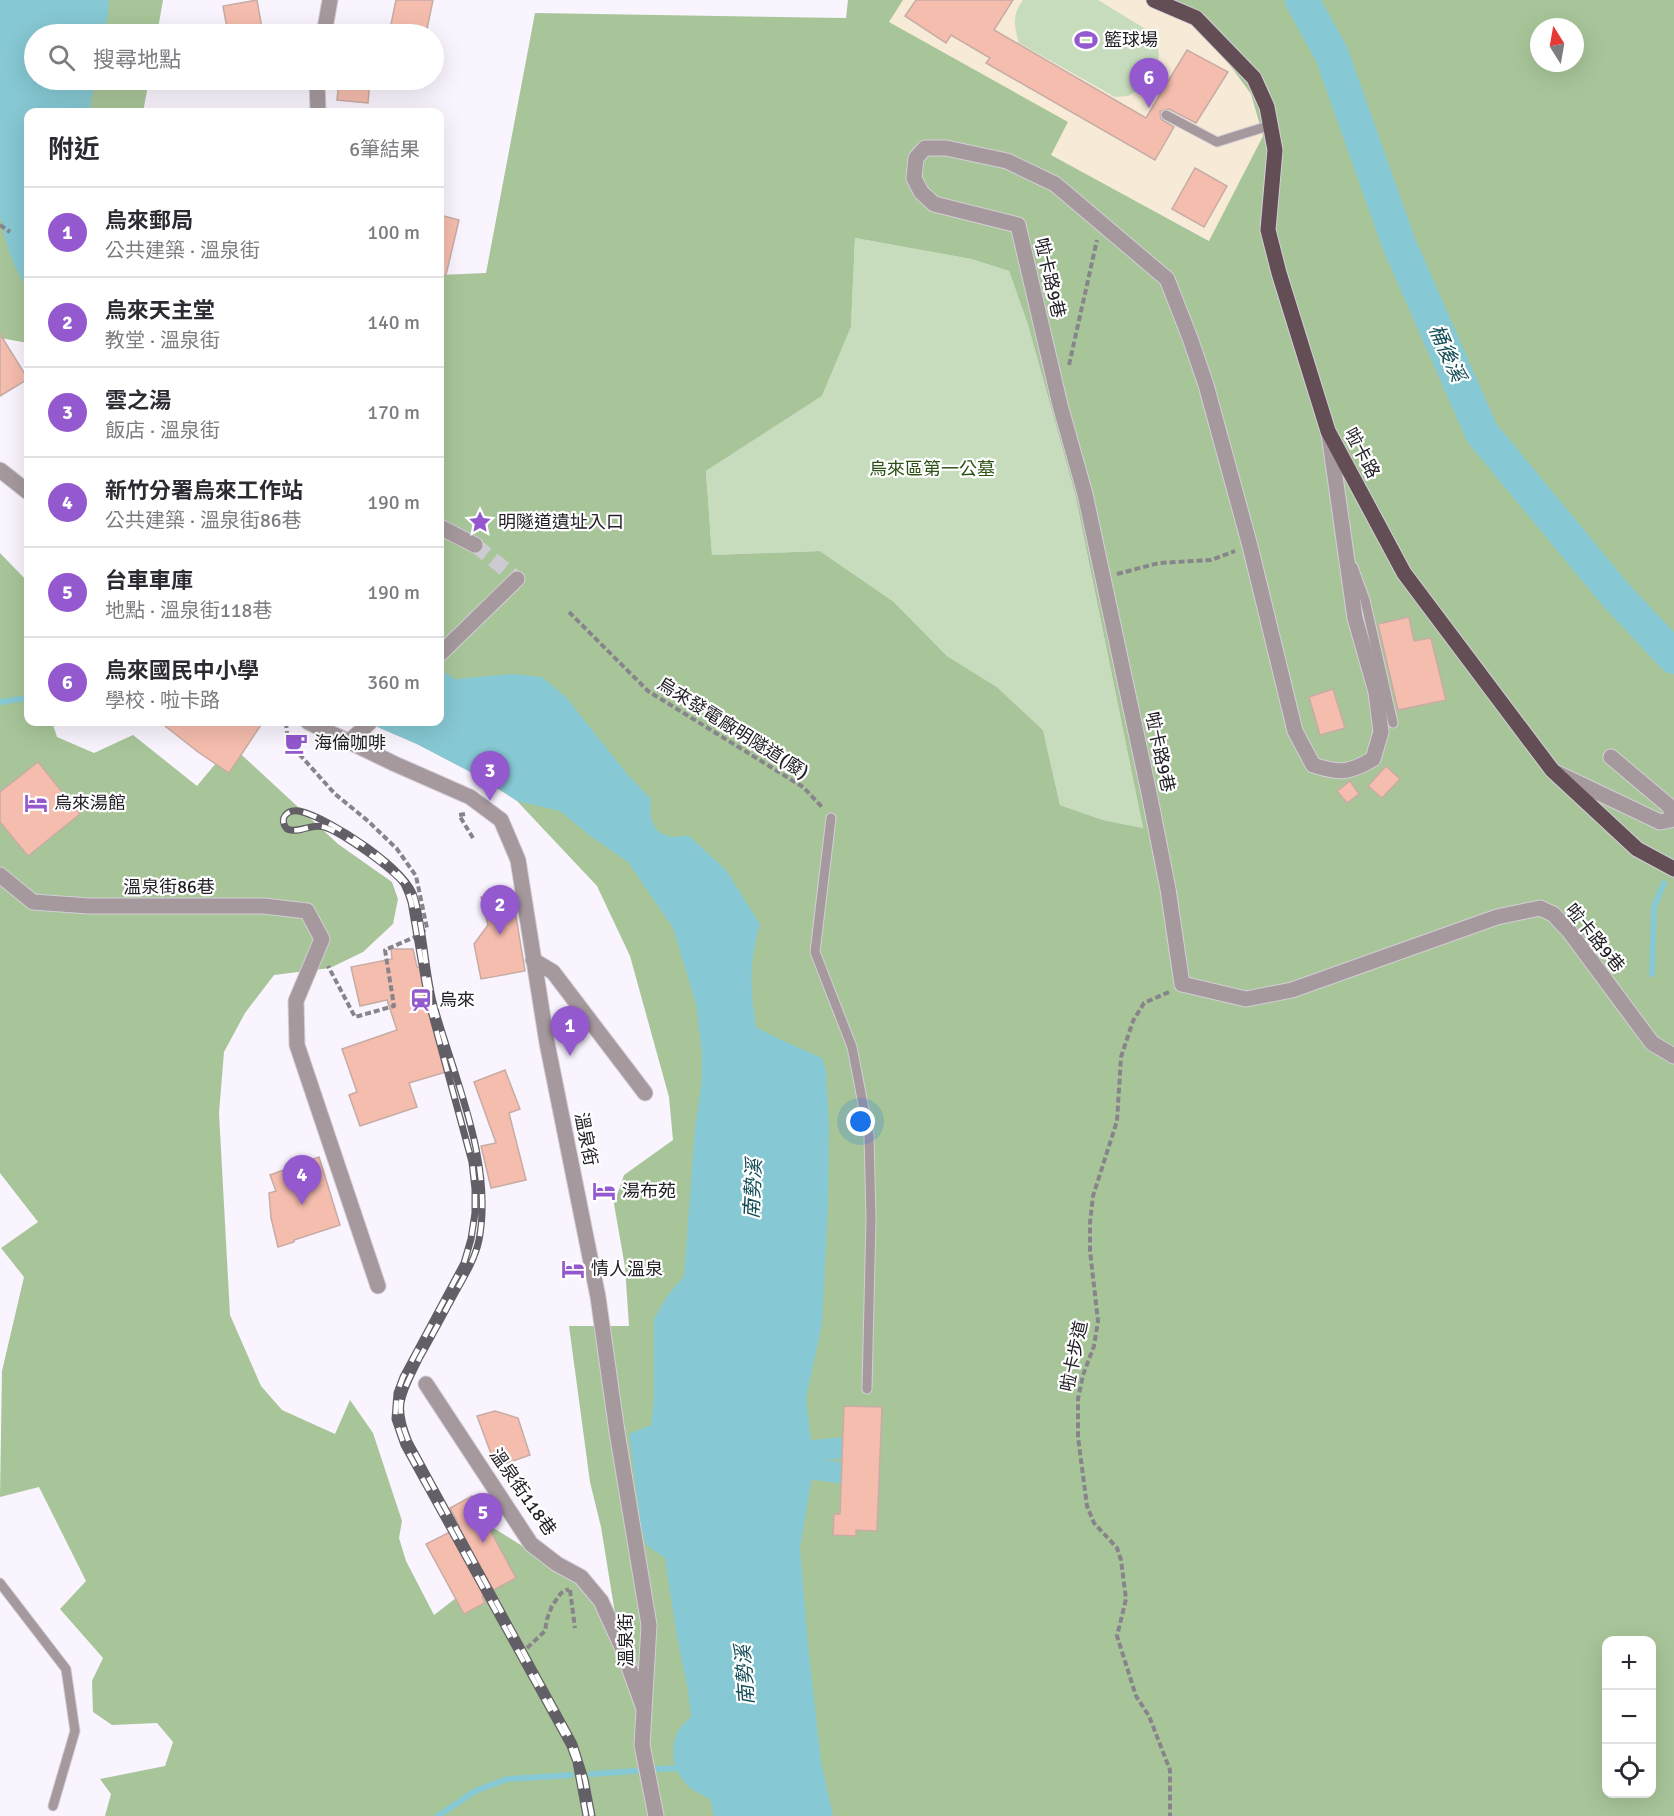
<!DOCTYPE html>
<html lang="zh-TW">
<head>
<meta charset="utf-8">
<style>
  body { margin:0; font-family:Signika,"Noto Sans TC",sans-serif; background:#f2f2f3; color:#2b2b33 }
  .controls { position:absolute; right:18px; bottom:18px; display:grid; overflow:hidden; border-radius:12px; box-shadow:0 6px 24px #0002 }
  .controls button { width:54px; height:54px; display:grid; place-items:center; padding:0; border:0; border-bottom:2px solid #e1e1e2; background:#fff; color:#2b2b33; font:30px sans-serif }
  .compass { position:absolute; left:1530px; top:18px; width:54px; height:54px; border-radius:50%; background:#fff; box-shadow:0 6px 24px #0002; rotate:349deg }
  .you { position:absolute; left:861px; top:1122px; width:21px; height:21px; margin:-15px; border:4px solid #fff; border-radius:50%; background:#1a73e8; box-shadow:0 0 0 9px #1a73e833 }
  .badge { display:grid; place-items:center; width:39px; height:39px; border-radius:50%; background:#9458cf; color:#fff; font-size:20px; font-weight:700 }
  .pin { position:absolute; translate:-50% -50px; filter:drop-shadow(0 2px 3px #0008) }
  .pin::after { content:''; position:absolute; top:32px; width:21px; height:18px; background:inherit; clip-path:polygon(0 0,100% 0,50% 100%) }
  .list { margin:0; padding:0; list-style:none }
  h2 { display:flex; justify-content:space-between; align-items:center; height:78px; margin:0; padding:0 24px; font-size:26px }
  h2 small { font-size:20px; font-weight:400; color:#7c7c81 }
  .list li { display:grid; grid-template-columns:39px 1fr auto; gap:18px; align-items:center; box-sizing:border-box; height:90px; padding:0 24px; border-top:2px solid #e1e1e2 }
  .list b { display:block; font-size:22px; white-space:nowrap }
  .list p { margin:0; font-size:20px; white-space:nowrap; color:#7c7c81 }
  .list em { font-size:20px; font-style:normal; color:#7c7c81 }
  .icon { flex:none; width:33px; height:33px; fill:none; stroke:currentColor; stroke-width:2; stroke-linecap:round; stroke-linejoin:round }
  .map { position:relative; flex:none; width:1674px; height:1816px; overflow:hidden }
  .search { position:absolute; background:#fff; box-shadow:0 6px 24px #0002; left:24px; top:24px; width:420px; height:66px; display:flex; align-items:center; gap:15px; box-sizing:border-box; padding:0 21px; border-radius:33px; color:#7c7c81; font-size:22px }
  .panel { position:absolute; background:#fff; box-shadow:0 6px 24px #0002; left:24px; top:108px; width:420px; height:618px; border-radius:12px }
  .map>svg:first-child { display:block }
</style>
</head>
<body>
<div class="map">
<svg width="1674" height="1816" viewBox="0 0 1674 1816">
  <rect width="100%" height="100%" fill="#f9f4fd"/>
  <polygon fill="#f7ebd7" points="903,0 1148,0 1195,26 1232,68 1251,94 1263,136 1210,241 1050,155 1068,123 888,22"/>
  <g fill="#c7dbbd">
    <path d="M1023 0H1098L1149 31 1156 41 1159 54 1158 70 1153 82 1128 96 1115 97 1019 43C1014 27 1012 14 1023 0Z"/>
    <polygon points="855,238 971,259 1009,271 1028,325 1075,494 1143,828 1103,820 1060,805 1043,730 997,687 947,656 894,602 820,551 712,555 706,471 822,396 851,327"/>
  </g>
  <g fill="#a8c599" fill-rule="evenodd">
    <polygon points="0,0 163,0 157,34 34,34 34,80 149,80 143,112 28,112 28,343 0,338"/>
    <path d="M848 0H903L889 22 1068 122 1051 155 1209 241 1263 136 1251 94 1232 68 1195 26 1148 0H1674V1816H105L111 1794 100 1779 165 1766 173 1742 157 1723 112 1725 93 1712 92 1681 103 1658 60 1609 86 1581 39 1487 0 1497 2 1371 24 1277 1 1248 38 1222 0 1173V553L28 582V722H52L57 737 94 753 133 735 197 786 231 745 338 844 392 882 398 899 393 924 363 952 330 968 274 975 245 1013 224 1052 219 1113 230 1315 261 1386 282 1410 335 1434 350 1400 373 1433 402 1521 399 1538 406 1561 434 1615 456 1598 479 1560 492 1527 556 1567 582 1588 619 1638 601 1527 590 1482 569 1326H629L625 1267 614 1204 624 1175 673 1140 669 1097 630 956 597 886 517 801 482 778 417 744 366 722H440V275L486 273 535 13 846 18ZM1539 27H1575V63H1539ZM855 238 971 259 1009 271 1028 325 1075 494 1143 828 1103 820 1060 805 1043 730 997 687 947 656 894 602 820 551 712 555 706 471 822 396 851 327ZM1606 1640H1652V1794H1606Z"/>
  </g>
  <g fill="#86c8d3">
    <path d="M0 0H109L108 16 104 34H34V80H95L89 112H28V289C11 264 6 244 0 215Z"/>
    <path d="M440 669 455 679 512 674 542 677 566 697 627 774 651 799C648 815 652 836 674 837 679 837 684 835 689 836L726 870 760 924C749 964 750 986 756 1027L777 1038 822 1058 826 1069 829 1126 828 1207 822 1324 806 1398 814 1466 800 1548 808 1645 821 1761 833 1816H714L710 1799C705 1796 698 1793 693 1790 674 1776 668 1752 678 1731 681 1726 687 1721 691 1717L688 1690 677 1637 665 1558 646 1545 641 1526 629 1434 651 1425 654 1399V1319L668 1295 684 1276 695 1128 702 1080V1054L696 1004 673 928 628 862 589 835 560 811 517 801 482 778 417 744 366 722H440Z"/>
  </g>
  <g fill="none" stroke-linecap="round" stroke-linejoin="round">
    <g stroke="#86c8d3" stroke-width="6">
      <polyline points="0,702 28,698"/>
      <polyline points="1652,974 1654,907 1664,883"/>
      <polyline points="657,1769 683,1768"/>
      <polyline points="591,1774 636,1771"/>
      <polyline points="438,1816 475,1791 507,1779 571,1775"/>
    </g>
    <g stroke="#86c8d3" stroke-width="21">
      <polyline points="785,1453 864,1446"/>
      <polyline points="787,1465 861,1476"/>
    </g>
    <polyline stroke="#86c8d3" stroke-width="34" points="1302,0 1332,55 1399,244 1482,433 1615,594 1674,657"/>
  </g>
  <g fill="#f5bdad" stroke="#c7aca5" stroke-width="1.5">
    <polygon points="257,0 263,34 228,34 223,6"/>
    <polygon points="396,0 433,0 426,34 389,34"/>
    <polygon points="916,0 1013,0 994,30 1146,118 1187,50 1228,72 1196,123 1169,109 1160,111 1161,119 1174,127 1155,160 986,63 990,58 951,35 946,43 905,16"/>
    <polygon points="339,80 370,80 368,103 337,100"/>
    <polygon points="1195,168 1227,186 1204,227 1172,209"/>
    <polygon points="440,215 459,220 446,275 440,274"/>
    <polygon points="0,334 28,379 0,396"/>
    <polygon points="1409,617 1414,641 1431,638 1446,700 1398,710 1378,624"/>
    <polygon points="1333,689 1345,728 1320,735 1309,697"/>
    <polygon points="160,722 263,722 229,773 198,752"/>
    <polygon points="38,762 80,814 28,856 0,822 0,792"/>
    <polygon points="1386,766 1400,779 1382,798 1368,786"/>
    <polygon points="1350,781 1359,794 1347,803 1337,791"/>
    <polygon points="512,892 525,971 481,979 474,944 488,925 481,897"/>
    <polygon points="391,949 413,949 417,967 420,968 426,1002 446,1072 409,1083 417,1107 360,1126 349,1095 357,1092 342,1049 397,1030 387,1000 360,1006 351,967 392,959"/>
    <polygon points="505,1070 520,1109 509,1113 526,1180 491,1188 481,1146 496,1143 474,1082"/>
    <polygon points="319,1157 340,1225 294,1240 294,1242 278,1247 271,1218 269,1193 276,1191 270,1175"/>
    <polygon points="844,1406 882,1407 877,1531 856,1530 856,1536 833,1535 834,1514 840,1514"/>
    <polygon points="495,1411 518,1418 530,1455 496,1467 477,1416"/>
    <polygon points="472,1496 516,1578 482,1596 485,1603 464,1614 426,1544 460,1527 450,1508"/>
  </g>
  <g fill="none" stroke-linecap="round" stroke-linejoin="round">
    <polyline stroke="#cecad2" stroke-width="15" stroke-dasharray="15 8" stroke-linecap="butt" points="475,545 517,579"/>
    <g stroke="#d3ced7" stroke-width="11">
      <g id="service">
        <polyline points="1166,115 1217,142 1271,125"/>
        <polyline points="1353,567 1365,600 1393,723"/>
        <polyline points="831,818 815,952 852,1047 869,1135 871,1218 867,1389"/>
        <polyline points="0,1583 66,1669 75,1731 53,1806"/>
      </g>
    </g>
    <g stroke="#d3ced7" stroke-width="17">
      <g id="minor">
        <path d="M1329 434 1355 618 1376 692 1381 732 1373 759C1349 773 1340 774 1313 765L1295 731 1250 546 1206 385 1190 338 1167 279 1055 184 1007 161 946 148H925L916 158 914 178 921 192 934 204 1018 225 1060 405 1085 494 1149 793 1168 889 1182 984 1246 999 1292 990 1497 917 1540 908 1553 914 1569 931 1652 1043 1674 1056"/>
        <polyline points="1611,757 1668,805 1674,815"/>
        <polyline points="1557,773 1660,822 1674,819"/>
        <polyline points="0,875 33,902 89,906 264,906 307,911 322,939 296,1001 297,1045 378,1286"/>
        <polyline points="533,960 553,972 645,1093"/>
        <polyline points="426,1384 531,1544 557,1564 581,1577 601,1601 621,1645 643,1706"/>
      </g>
    </g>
    <g stroke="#d3ced7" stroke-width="17">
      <g id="tertiary">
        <polyline points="324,34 330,0"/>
        <polyline points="317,80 318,112"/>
        <polyline points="0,470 28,492"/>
        <polyline points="440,527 475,545"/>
        <polyline points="440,654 517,579"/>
        <polyline points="308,722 395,764 470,797 501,820 518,860 547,1043 598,1297 617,1432 649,1625 642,1745 656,1816"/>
        <polyline points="349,742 370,722"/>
      </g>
    </g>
    <g stroke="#d3ced7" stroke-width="17">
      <polyline id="primary" points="1154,0 1196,18 1254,78 1267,107 1275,150 1268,230 1279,273 1328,431 1404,573 1552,770 1637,849 1674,869"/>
    </g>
    <g stroke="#88848c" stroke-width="4" stroke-dasharray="6 3" stroke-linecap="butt">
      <polyline points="0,225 10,232"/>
      <polyline points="1069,365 1097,240"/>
      <polyline points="1117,574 1159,563 1211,560 1235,551"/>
      <polyline points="569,612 648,691 803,787 823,808"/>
      <polyline points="286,722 287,733 292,746 335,794 368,821 397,849 416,876 427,928 417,936 385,950 394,1006 355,1017 328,966"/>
      <polyline points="465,814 459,815 473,838"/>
      <polyline points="1169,992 1144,1003 1133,1021 1121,1057 1117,1121 1093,1196 1090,1223 1090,1251 1098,1321 1094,1346 1083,1375 1078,1399 1078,1437 1087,1506 1094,1523 1117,1548 1121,1560 1126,1599 1117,1636 1136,1696 1149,1716 1170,1770 1170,1816"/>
      <polyline points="570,1590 575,1628"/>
      <polyline points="527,1648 545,1631 547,1619 552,1606 561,1593 569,1589"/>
    </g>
    <use href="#service" stroke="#a5999d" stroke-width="9"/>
    <use href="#minor" stroke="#a5999d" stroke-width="15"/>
    <use href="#tertiary" stroke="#a5999d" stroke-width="15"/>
    <use href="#primary" stroke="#624e54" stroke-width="15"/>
    <g stroke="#635f67" stroke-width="7">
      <path id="rail" d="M586 1816 576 1762 570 1746 404 1445 395 1419 397 1393 403 1377 464 1263 471 1239 475 1213V1189L472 1162 428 1000 411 902C409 895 407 890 404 884 394 870 340 831 324 827 311 823 300 834 287 829 278 819 287 809 299 811 330 818 408 869 415 899 424 933 425 968 433 1002 453 1076 494 1162 479 1240 475 1259 464 1277 455 1293 443 1315 432 1336 420 1357 413 1372 404 1386 401 1403 399 1416 404 1430 409 1442L574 1744 585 1779 592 1816"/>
    </g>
    <use href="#rail" stroke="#fff" stroke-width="4.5" stroke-dasharray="14" stroke-linecap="butt"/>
  </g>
  <defs>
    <g id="stadium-bare" transform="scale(1.8)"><path d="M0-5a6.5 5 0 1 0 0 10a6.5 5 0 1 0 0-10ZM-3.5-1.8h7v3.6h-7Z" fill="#9458cf" stroke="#fff" stroke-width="2.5" paint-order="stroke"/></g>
    <g id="sight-bare" transform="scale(1.8)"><path d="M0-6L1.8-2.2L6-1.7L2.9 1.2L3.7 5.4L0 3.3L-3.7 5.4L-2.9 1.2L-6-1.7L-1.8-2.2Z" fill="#9458cf" stroke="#fff" stroke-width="2.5" paint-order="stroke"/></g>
    <g id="cafe-bare" transform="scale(1.8)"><path d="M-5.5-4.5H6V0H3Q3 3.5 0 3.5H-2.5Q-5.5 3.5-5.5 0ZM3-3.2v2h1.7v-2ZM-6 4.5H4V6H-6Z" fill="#9458cf" stroke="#fff" stroke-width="2.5" paint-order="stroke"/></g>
    <g id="hotel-bare" transform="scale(1.8)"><path d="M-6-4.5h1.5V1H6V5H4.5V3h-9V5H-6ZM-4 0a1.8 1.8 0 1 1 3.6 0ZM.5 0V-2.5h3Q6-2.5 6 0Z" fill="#9458cf" stroke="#fff" stroke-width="2.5" paint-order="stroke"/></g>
    <g id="station-bare" transform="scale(1.8)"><path d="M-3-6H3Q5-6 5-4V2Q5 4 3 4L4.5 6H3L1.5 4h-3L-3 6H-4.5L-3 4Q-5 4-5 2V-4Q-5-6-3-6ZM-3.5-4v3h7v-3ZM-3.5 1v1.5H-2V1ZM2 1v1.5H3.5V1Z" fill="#9458cf" stroke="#fff" stroke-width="2.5" paint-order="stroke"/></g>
  </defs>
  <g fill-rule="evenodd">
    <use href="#stadium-bare" x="1086" y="40"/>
    <use href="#sight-bare" x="480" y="522"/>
    <use href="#cafe-bare" x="296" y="743"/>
    <use href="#hotel-bare" x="36" y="803"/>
    <use href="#station-bare" x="421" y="1000"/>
    <use href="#hotel-bare" x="604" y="1191"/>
    <use href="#hotel-bare" x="573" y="1269"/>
  </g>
  <g text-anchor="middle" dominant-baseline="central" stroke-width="4.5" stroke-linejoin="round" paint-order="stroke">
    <g font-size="18" fill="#242028" stroke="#fff" text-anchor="start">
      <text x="1104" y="40">籃球場</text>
      <text x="498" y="522">明隧道遺址入口</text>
      <text x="314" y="743">海倫咖啡</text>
      <text x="54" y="803">烏來湯館</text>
      <text x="439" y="1000">烏來</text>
      <text x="622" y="1191">湯布苑</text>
      <text x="591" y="1269">情人溫泉</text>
    </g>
    <g font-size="18" fill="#242028" stroke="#fff">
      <text transform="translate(1050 278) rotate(77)">啦卡路9巷</text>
      <text transform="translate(1362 453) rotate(62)">啦卡路</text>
      <text transform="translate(733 728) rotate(32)">烏來發電廠明隧道(廢)</text>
      <text transform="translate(1160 752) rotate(78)">啦卡路9巷</text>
      <text x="169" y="887">溫泉街86巷</text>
      <text transform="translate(1595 938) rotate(51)">啦卡路9巷</text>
      <text transform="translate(586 1139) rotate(79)">溫泉街</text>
      <text transform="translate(1074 1356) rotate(-78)">啦卡步道</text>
      <text transform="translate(523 1492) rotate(55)">溫泉街118巷</text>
      <text transform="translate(626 1640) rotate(-90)">溫泉街</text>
    </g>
    <g font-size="18" fill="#2d5215" stroke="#fff">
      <text x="932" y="469">烏來區第一公墓</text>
    </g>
    <g font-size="20" font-style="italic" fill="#134d56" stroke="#fff">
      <text transform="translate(1447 353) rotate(66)">桶後溪</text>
      <text transform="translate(753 1189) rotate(-87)">南勢溪</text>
      <text transform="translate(745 1675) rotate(-94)">南勢溪</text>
    </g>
  </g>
</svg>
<div class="controls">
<button>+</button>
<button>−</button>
<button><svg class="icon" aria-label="locate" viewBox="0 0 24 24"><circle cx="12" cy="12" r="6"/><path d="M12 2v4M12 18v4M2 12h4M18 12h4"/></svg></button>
</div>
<svg class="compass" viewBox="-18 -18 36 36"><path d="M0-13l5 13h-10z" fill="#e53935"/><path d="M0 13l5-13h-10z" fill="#7c7c81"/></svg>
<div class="you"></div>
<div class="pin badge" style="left:570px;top:1056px">1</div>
<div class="pin badge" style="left:500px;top:935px">2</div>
<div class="pin badge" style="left:490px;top:801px">3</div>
<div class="pin badge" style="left:302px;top:1205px">4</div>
<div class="pin badge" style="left:483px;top:1543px">5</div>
<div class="pin badge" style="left:1149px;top:108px">6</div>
<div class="search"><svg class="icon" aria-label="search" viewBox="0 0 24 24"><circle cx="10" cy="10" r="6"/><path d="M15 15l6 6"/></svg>搜尋地點</div>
<section class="panel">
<h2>附近<small>6筆結果</small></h2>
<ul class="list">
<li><span class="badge">1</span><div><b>烏來郵局</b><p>公共建築 · 溫泉街</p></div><em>100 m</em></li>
<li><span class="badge">2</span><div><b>烏來天主堂</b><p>教堂 · 溫泉街</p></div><em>140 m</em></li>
<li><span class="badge">3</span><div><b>雲之湯</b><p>飯店 · 溫泉街</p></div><em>170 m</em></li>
<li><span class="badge">4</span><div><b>新竹分署烏來工作站</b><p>公共建築 · 溫泉街86巷</p></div><em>190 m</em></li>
<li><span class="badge">5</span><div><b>台車車庫</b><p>地點 · 溫泉街118巷</p></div><em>190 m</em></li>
<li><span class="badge">6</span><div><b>烏來國民中小學</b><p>學校 · 啦卡路</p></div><em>360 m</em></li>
</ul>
</section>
</div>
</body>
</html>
